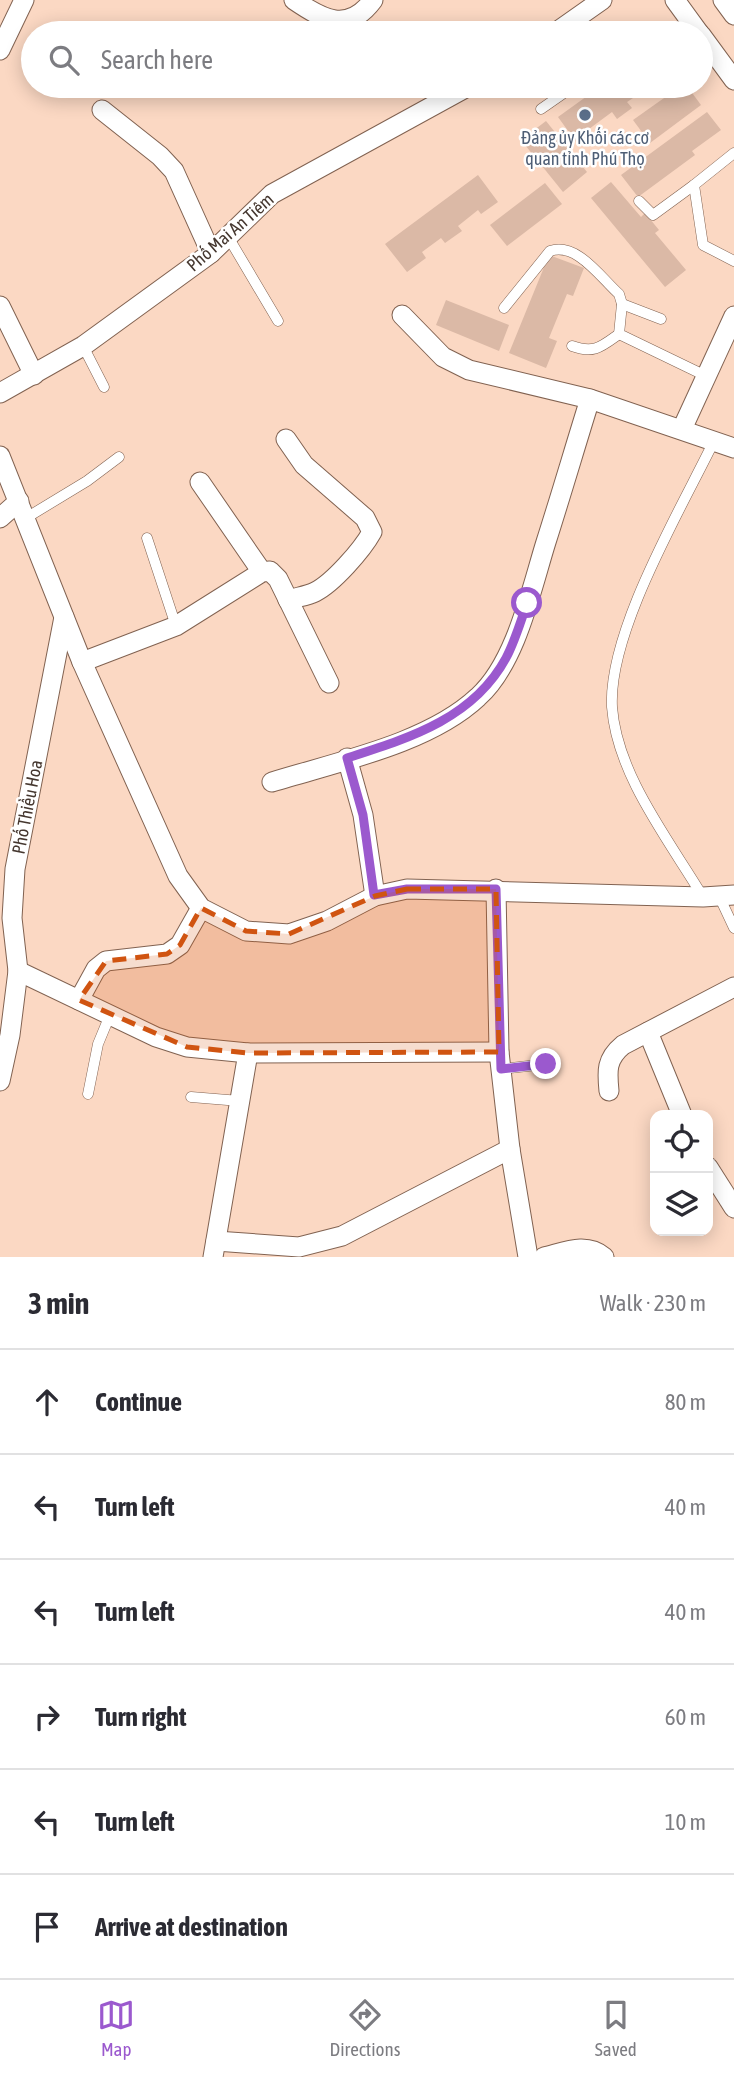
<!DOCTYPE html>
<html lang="en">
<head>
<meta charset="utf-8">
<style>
  body { margin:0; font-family:"Asap Condensed",sans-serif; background:#f2f2f3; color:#2b2b33 }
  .controls { position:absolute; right:21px; bottom:21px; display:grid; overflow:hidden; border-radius:14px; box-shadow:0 4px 18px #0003 }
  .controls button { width:63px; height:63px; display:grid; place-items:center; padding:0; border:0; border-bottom:2px solid #e1e1e2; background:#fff; color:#2b2b33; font:35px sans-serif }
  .stop { position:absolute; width:21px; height:21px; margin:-16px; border:5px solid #9b59ce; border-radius:50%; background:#fff }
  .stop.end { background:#9b59ce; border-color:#fff; box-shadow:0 2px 7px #0008 }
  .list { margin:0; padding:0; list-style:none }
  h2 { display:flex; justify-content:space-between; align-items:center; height:91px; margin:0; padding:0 28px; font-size:30px }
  h2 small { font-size:23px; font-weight:400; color:#7c7c81 }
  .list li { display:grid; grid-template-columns:46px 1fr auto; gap:21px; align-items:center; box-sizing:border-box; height:105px; padding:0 28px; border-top:2px solid #e1e1e2 }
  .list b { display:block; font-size:26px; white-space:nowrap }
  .list em { font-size:23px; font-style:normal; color:#7c7c81 }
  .icon { flex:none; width:38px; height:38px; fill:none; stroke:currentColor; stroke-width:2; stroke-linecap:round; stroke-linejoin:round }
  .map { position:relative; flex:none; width:734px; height:1257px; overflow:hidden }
  .search { position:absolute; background:#fff; box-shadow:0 4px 18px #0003; left:21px; right:21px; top:21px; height:77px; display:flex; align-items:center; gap:18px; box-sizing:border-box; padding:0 24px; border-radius:38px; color:#7c7c81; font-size:26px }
  .sheet { height:721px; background:#fff }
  nav { display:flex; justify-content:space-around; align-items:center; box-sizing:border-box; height:98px; border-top:2px solid #e1e1e2; background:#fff; font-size:19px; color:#7c7c81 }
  nav a { display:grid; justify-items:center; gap:4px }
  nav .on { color:#9b59ce }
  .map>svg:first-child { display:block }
</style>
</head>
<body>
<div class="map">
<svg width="734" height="1257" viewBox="0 0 734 1257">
  <rect width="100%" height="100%" fill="#fbd8c3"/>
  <g fill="#dbb9a6">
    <polygon points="601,86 661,86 651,93 648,88 627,102 632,108 617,119 612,112 589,129 594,135 579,146 558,117"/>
    <polygon points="681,86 687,86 701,105 650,143 633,120"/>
    <polygon points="707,112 721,130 692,151 695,155 638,197 621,175"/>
    <polygon points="546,121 587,172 563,192 521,140"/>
    <polygon points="478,175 498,202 481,214 478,210 458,226 462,231 445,243 441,238 422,252 426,258 407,272 385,244"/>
    <polygon points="611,182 641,217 645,213 659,230 655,233 686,270 665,287 591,198"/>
    <polygon points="545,183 562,204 507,246 490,225"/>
    <polygon points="549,255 584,268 573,296 567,294 549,338 557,341 546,368 509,353"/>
    <polygon points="446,300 509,325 499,351 436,325"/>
  </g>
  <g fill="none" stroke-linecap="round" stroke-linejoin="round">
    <g stroke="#816251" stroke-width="11">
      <g id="service">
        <polyline points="541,109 574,86"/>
        <polyline points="734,153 694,185 703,245 734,261"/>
        <polyline points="639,201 653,215 694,185"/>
        <polyline points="227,235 278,321"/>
        <polyline points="622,304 661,319"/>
        <path d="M504 308 550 251C577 242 600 277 619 294L622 304 619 334 706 376"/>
        <polyline points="83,346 104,387"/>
        <path d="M572 346C594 354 601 347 619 334"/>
        <polyline points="26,518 87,481 119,457"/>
        <polyline points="147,538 176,626"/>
        <polyline points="719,896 734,928"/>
        <path d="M703 897C669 840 617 775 612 707 608 632 681 509 714 441"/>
        <polyline points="501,1069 546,1064"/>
        <polyline points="88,1094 98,1044 110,1015"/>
        <polyline points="191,1097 240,1101"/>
      </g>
    </g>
    <g stroke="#816251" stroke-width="21">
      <g id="minor">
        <path d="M294 0C322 19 348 34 373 0"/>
        <polyline points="675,0 699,33"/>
        <polyline points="723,0 734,15"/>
        <polyline points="555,33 602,0"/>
        <polyline points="701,35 734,80"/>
        <polyline points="0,50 24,0"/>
        <polyline points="102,110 160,156 174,171 211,253"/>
        <polyline points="0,306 34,375"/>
        <polyline points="402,315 443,357 469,370 590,399 734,448"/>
        <polyline points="0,393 83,346 211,253 272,194 469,86"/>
        <polyline points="682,429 734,316"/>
        <path d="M286 439 304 465 365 518 372 532C362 550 333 583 315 592 307 596 297 597 288 600"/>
        <polyline points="0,456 82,662 178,876 201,908 246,931 289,934 327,921 375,896 407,889 703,897 734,895"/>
        <polyline points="200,482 262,572"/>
        <polyline points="0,518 19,501"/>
        <polyline points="82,662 176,626 262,572 270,571 278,579 329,683"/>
        <polyline points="347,758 363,815 375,896"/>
        <path d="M272 782C336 762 428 744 478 697 516 663 531 590 546 542 561 495 575 447 590 399"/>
        <polyline points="496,889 499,1052 510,1149 528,1257"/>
        <polyline points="18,971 156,1037 187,1047 248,1053 499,1052"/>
        <polyline points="79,1000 96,969 106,961 167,954 180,945 201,908"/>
        <polyline points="648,1032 682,1115"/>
        <polyline points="0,1081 10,1035 18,971 12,918 15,869 64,617"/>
        <path d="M609 1091C607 1071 606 1059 623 1045L734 987"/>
        <polyline points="708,1167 734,1208"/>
        <polyline points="216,1241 299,1247 342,1236 510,1149"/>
        <polyline points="213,1257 248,1053"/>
        <path d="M544 1257C565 1252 586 1242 604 1257"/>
      </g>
    </g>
    <use href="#service" stroke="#fff" stroke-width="10"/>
    <use href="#minor" stroke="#fff" stroke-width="19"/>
  </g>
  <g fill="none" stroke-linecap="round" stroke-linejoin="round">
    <path stroke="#9b59ce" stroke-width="9" d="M527 603C521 621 515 641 506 658 473 719 409 738 347 758L363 815 374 895 407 889H496L501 1069 546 1064"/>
  </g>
  <path fill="#d05411" fill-opacity="0.2" stroke="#d05411" stroke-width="5" stroke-dasharray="14 9" stroke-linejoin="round" d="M407 889H496L499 1052 248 1053 187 1047 79 1000 106 961 167 954 180 945 201 908 246 931 289 934 375 896Z"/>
  <circle fill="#5c6f8a" stroke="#fff" stroke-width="2.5" cx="585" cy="115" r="7"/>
  <g text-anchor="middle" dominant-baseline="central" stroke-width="5" stroke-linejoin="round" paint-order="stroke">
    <g font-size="18" fill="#4e5e75" stroke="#fff">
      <text x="585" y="137">Đảng ủy Khối các cơ<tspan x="585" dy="21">quan tỉnh Phú Thọ</tspan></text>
    </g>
    <g font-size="18" fill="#45372f" stroke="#fff">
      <text transform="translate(230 232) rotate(-41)">Phố Mai An Tiêm</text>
      <text transform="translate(27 807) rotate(-79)">Phố Thiều Hoa</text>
    </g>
  </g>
</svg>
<div class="controls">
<button><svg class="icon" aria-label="locate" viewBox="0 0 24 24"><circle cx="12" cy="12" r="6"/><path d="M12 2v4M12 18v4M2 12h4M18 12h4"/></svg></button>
<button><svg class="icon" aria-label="layers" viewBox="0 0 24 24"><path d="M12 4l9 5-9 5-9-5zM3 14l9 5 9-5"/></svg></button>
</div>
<div class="stop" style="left:527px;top:603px"></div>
<div class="stop end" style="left:546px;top:1064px"></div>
<div class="search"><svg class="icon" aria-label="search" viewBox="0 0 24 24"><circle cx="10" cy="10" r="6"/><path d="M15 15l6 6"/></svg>Search here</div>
</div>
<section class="sheet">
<h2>3 min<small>Walk · 230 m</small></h2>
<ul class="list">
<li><svg class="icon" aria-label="ahead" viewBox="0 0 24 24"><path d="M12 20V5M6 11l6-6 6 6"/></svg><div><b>Continue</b></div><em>80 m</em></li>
<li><svg class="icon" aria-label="left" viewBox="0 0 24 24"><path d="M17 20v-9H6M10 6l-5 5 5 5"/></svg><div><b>Turn left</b></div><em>40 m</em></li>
<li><svg class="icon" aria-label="left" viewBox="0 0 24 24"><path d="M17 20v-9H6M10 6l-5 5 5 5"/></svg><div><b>Turn left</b></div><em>40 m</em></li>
<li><svg class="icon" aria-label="right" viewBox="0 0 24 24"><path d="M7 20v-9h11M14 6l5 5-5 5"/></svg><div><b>Turn right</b></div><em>60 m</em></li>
<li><svg class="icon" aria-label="left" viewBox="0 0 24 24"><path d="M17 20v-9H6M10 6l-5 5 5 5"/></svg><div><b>Turn left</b></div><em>10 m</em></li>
<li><svg class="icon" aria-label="arrive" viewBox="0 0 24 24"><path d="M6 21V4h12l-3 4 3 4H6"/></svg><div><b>Arrive at destination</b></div></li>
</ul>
</section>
<nav>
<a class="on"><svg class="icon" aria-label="map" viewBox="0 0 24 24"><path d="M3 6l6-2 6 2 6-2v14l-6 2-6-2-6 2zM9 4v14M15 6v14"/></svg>Map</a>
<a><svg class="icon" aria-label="directions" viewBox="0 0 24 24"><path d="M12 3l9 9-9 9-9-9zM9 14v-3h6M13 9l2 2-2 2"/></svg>Directions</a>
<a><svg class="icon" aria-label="saved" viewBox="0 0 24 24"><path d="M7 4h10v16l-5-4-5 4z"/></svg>Saved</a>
</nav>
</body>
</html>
